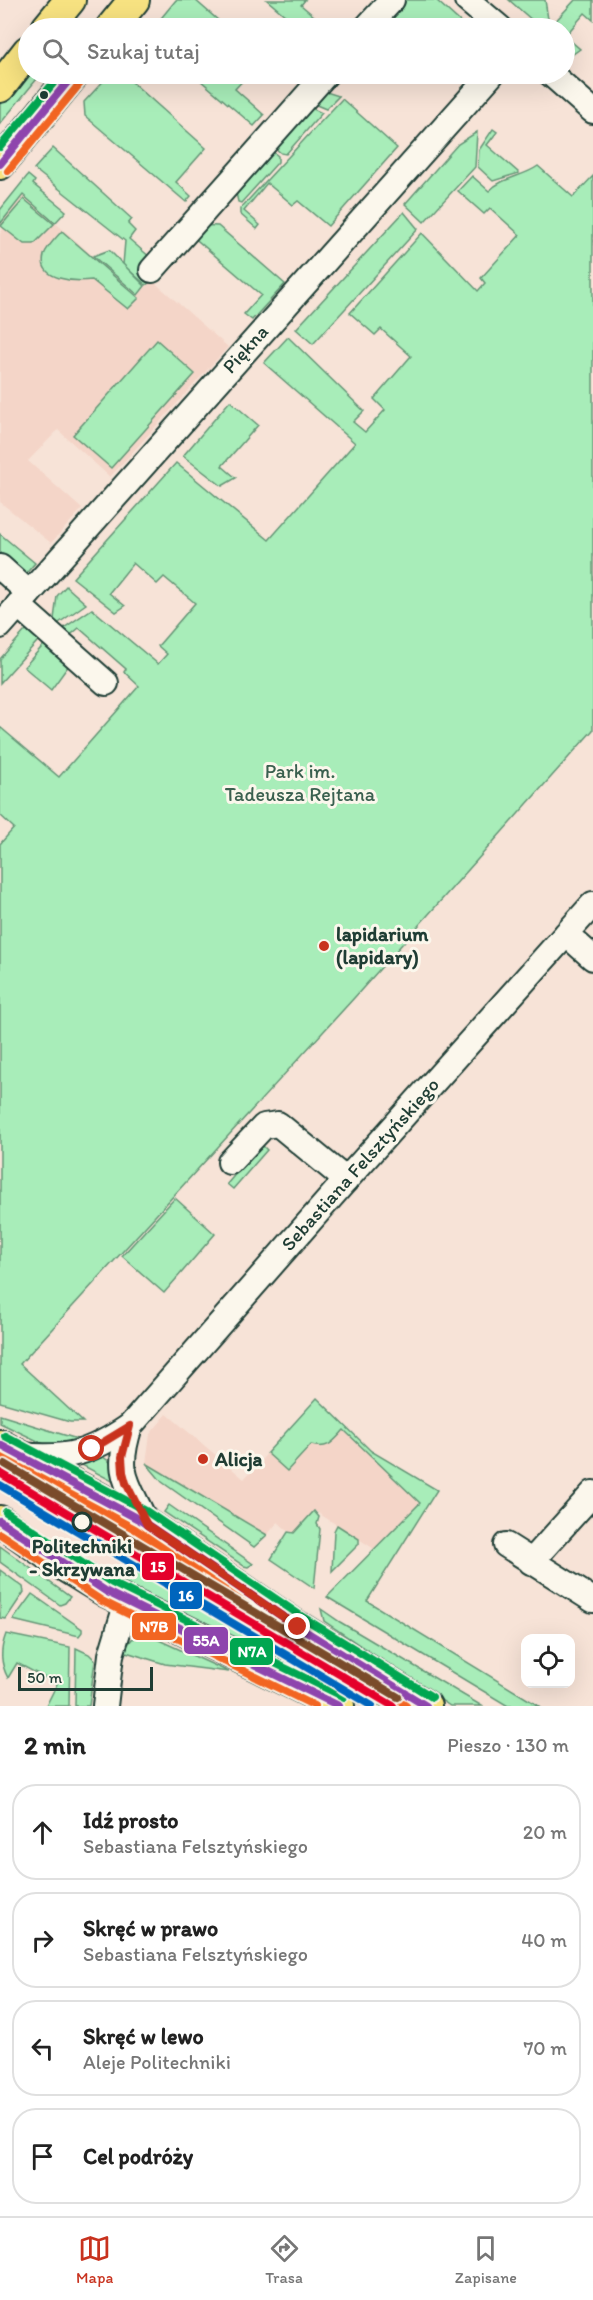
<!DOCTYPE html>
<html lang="pl">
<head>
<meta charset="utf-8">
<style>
  body { margin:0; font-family:Itim,sans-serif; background:#f6f6f6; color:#222 }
  .controls { position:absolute; right:18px; bottom:18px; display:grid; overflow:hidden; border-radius:12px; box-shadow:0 6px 24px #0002 }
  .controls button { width:54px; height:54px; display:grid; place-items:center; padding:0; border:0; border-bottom:2px solid #e0e0e0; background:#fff; color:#222; font:30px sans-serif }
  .scale { position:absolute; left:18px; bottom:15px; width:135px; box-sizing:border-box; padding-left:6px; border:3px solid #1f3d34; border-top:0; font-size:16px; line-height:21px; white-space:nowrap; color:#1f3d34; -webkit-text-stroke:4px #fbf7ec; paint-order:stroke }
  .stop { position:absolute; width:18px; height:18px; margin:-14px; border:4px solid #c8321e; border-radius:50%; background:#fff }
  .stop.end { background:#c8321e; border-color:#fff; box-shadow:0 2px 6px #0008 }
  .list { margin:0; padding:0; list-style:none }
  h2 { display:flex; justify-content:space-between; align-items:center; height:78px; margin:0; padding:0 24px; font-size:26px }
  h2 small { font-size:20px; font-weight:400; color:#767676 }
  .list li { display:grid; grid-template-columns:39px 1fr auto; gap:18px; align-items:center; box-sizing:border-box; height:96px; margin:0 12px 12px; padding:0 12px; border:2px solid #e0e0e0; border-radius:24px }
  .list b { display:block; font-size:22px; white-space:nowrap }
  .list p { margin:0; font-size:20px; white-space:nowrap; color:#767676 }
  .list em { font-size:20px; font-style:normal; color:#767676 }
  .icon { flex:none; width:33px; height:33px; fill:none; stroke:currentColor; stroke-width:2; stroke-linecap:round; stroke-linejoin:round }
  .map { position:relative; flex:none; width:593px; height:1706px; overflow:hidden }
  .search { position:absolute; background:#fff; box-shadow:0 6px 24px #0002; left:18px; right:18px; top:18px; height:66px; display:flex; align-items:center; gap:15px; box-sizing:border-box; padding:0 21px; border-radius:33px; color:#767676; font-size:22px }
  .sheet { height:510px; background:#fff }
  nav { display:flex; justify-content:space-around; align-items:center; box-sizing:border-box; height:84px; border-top:2px solid #e0e0e0; background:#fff; font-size:16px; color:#767676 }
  nav a { display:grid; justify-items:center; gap:3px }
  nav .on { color:#c8321e }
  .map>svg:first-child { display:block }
</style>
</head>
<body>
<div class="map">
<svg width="593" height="1706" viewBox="0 0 593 1706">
  <rect width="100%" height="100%" fill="#f7e3d7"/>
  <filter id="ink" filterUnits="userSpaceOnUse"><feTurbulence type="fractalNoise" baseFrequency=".0167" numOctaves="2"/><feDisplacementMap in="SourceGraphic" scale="12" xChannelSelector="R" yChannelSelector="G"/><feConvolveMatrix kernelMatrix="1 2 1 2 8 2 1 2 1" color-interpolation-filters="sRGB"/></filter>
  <g filter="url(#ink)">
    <g fill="#f4d5c8">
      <polygon points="24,195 138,296 152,280 228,347 110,477 58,430 28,461 82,509 51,543 0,502 0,234 3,229 0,224"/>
      <polygon points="317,1398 371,1451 437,1490 393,1561 315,1511 294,1533 291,1534 278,1522 267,1535 146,1463 150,1434 167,1414 244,1479"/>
    </g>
    <g fill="#a8edb9" stroke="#649576" stroke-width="1.5">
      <polygon points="176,0 195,0 227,28 153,28"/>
      <polygon points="267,0 305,0 301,5 328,28 300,28"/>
      <polygon points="399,0 436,0 467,28 402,28 400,26 373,28"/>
      <polygon points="509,0 545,0 548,19 541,28"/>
      <polygon points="575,0 593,0 593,20 585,13 565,36 580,49 566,59 564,28 552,28 551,26"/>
      <polygon points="28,70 28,74 41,74 0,124 0,105"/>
      <polygon points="110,74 123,74 206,148 176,182 191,196 186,202 85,116 84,102"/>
      <polygon points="193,74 249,74 235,89 264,115 254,126"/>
      <polygon points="320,90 339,96 326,109 314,104 311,108 322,113 286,154 281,153 270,144"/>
      <polygon points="342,99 397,148 328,226 298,201 293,205 267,183 244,211 260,225 257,229 240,214 240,209"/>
      <polygon points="493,129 497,132 487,145 519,173 493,181 478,167 479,150"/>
      <polygon points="477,132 475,167 424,222 405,204 458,144"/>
      <polygon points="267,147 278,156 278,162 241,203 238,202 234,184"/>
      <polygon points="53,148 132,219 128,224 135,231 129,239 151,258 139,273 149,283 146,285 123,265 125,241 34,169"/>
      <path d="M538 166 573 197 593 176V730L354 998 20 1364 83 1422H70L0 1402V844L14 828 0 815V727L59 777 139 686 124 672 126 669 79 628 68 637 58 632 92 609 158 664 167 654 158 646 195 603 164 577 157 584 133 563 109 593 125 606 116 612 73 578 176 463 269 540 355 443 264 363 288 337 364 411 353 422 365 432 385 410 374 399 411 356 381 329 375 335 350 313 422 233 478 291 485 283 481 278 520 235 490 208 484 214 458 191 472 176 489 191C502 177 523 177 538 166Z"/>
      <polygon points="28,175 35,181 33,184 66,211 55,223 23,195 0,224 0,210"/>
      <polygon points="24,199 54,224 34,244 24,244 1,226"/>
      <polygon points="404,212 418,229 313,344 296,329"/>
      <polygon points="196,225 218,226 285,284 252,320 244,314 261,295 191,235"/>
      <path d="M62 231 139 298 128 309 92 280C76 282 37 281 44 255 47 246 56 238 62 231Z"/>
      <polygon points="109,250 145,286 138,295 93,256"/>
      <polygon points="157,340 195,374 111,468 73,435"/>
      <polygon points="230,401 258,425 222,466 236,478 222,486 183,456"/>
      <polygon points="0,534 35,563 24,576 0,555"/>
      <polygon points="66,586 86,604 53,627 57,596"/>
      <polygon points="33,622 45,633 0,683 0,659"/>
      <polygon points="49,639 69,665 51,690 24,667"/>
      <polygon points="261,1144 267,1150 233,1189 227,1184"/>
      <polygon points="175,1198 215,1234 164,1293 122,1256"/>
      <path d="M317 1398 371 1451 437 1490 367 1601 539 1706H508L327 1597 420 1503 344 1430C333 1442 328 1450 311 1445L287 1471 267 1453Z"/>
      <polygon points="0,1415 74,1438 80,1441 70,1448 44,1444 0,1423"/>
      <polygon points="99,1454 114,1465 116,1483 76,1462"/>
      <polygon points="146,1463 267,1535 254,1547 162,1482"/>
      <polygon points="169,1505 253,1564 248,1567 244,1566 164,1512"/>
      <polygon points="314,1511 319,1517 317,1524 320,1529 314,1588 271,1559 288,1532 294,1533"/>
      <polygon points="337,1525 359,1539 359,1544 332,1571 334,1531"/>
      <polygon points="147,1537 403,1706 362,1706 113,1582 129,1567"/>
      <polygon points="0,1546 70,1597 65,1603 60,1605 0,1562"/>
      <polygon points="0,1570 23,1587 24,1592 6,1619 0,1618"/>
      <polygon points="32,1594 82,1629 82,1632 79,1636 13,1620"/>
      <polygon points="321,1609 340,1622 482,1706 450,1706 324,1621"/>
      <path d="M6 1634 70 1647 69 1706H46L57 1684 17 1663 8 1678C0 1663 0 1650 6 1634Z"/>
      <polygon points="143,1635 150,1636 229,1672 165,1664 123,1651 132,1639"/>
      <polygon points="76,1648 89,1654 95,1660 89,1706 75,1706"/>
    </g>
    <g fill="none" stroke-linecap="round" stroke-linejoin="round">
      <g stroke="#1f3d34" stroke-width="28">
        <g id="minor">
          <polyline points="467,0 500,28"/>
          <polyline points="366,28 392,0"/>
          <polyline points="551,74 593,111"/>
          <polyline points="152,270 326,74"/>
          <polyline points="0,567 29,593"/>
          <polyline points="18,605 106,683"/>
          <polyline points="0,626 492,74"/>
          <polyline points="566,934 593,958"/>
          <polyline points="230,1162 264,1126 278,1124 346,1180"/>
          <path d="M130 1426C114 1476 128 1482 147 1525"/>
          <path d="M22 1455C68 1460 92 1452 130 1426L346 1180 593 904"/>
          <polyline points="506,1545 593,1600"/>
          <polyline points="531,1562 593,1493"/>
          <polyline points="105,1706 111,1655 127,1602"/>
        </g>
      </g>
      <g stroke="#1f3d34" stroke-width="34">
        <g id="major">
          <polyline points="47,28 70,0"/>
          <polyline points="111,28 134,0"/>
          <polyline points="0,87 28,51"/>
          <polyline points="0,164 74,74"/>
          <polyline points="0,1445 140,1520 298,1627 426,1706"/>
          <polyline points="0,1521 60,1563 107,1592 339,1706"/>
        </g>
      </g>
      <use href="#minor" stroke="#fbf7ec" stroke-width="24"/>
      <use href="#major" stroke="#f7e281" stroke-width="30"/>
      <g stroke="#fbf7ec" stroke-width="12">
        <g id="bus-1">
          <polyline points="0,164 74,74"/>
          <polyline points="0,1445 140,1520 298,1627 426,1706"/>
          <polyline points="0,1521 107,1592 339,1706"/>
        </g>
      </g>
      <g stroke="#fbf7ec" stroke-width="12">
        <g id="bus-2">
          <polyline points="8,171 82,81"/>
          <polyline points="0,1457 135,1529 292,1636 406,1706"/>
          <polyline points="0,1534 102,1601 315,1706"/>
        </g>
      </g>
      <g stroke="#fbf7ec" stroke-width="12">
        <g id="bus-3">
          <polyline points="0,147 61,74"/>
          <polyline points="5,1436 146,1511 304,1618 432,1697"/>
          <polyline points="6,1512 112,1583 344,1697"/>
        </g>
      </g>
      <use href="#bus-1" stroke="#8e44ad" stroke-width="8"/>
      <use href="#bus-2" stroke="#f26522" stroke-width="8"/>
      <use href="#bus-3" stroke="#00a651" stroke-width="8"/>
      <g stroke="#fbf7ec" stroke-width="12">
        <polyline id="tram-1" points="0,1473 393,1706"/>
      </g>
      <g stroke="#fbf7ec" stroke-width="12">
        <polyline id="tram-2" points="0,1485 372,1706"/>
      </g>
      <g stroke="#fbf7ec" stroke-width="12">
        <polyline id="tram-3" points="5,1464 398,1697"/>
      </g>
      <use href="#tram-1" stroke="#e4002b" stroke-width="8"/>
      <use href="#tram-2" stroke="#0065bd" stroke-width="8"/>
      <use href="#tram-3" stroke="#7a4b2a" stroke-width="8"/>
    </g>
  </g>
  <g fill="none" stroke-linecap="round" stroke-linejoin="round" filter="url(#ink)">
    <polyline stroke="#c8321e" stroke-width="8" points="92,1449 130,1426 122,1457 123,1472 126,1483 147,1525 298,1627"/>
  </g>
  <circle fill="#1f3d34" stroke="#fbf7ec" stroke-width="2" cx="44" cy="95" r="5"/>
  <g fill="#c8321e" stroke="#fbf7ec" stroke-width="2">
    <circle cx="324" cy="946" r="6"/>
    <circle cx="203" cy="1459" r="6"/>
  </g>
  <circle fill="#fbf7ec" stroke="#1f3d34" stroke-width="3" cx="82" cy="1522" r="9"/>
  <g text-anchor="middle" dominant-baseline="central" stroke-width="6" stroke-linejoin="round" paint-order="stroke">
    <g font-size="20" fill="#1f3d34" stroke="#fbf7ec">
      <text transform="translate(245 349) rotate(-48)">Piękna</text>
      <text transform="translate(360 1164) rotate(-48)">Sebastiana Felsztyńskiego</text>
    </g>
    <g font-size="20" fill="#3a604f" stroke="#fbf7ec">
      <text x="300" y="771">Park im.<tspan x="300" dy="23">Tadeusza Rejtana</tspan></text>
    </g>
    <g font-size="20" font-weight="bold" fill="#1f3d34" stroke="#fbf7ec" text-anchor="start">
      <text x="336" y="934">lapidarium<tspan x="336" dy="23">(lapidary)</tspan></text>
      <text x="215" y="1459">Alicja</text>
    </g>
    <g font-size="20" font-weight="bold" fill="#1f3d34" stroke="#fbf7ec">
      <text x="82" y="1546">Politechniki<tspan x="82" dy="23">- Skrzywana</tspan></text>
    </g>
  </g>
  <g stroke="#fbf7ec" stroke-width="2">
    <rect x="141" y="1552" width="34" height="29" rx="6" fill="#e4002b"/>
    <rect x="169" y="1581" width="34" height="29" rx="6" fill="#0065bd"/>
    <rect x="131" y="1612" width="46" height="29" rx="6" fill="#f26522"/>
    <rect x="183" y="1626" width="46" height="29" rx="6" fill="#8e44ad"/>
    <rect x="229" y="1637" width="45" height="29" rx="6" fill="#00a651"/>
  </g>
  <g font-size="16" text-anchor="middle" font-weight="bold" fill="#fff">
    <text x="158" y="1572">15</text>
    <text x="186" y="1601">16</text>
    <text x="154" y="1632">N7B</text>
    <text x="206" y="1646">55A</text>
    <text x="252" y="1657">N7A</text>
  </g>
</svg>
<div class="controls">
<button><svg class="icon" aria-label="locate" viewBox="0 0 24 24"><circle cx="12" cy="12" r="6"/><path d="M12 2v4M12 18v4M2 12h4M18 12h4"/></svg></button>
</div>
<div class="scale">50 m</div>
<div class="stop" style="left:92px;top:1449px"></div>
<div class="stop end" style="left:298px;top:1627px"></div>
<div class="search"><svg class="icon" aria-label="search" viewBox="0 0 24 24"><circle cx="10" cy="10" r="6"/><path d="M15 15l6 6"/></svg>Szukaj tutaj</div>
</div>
<section class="sheet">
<h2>2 min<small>Pieszo · 130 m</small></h2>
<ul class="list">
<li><svg class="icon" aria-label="ahead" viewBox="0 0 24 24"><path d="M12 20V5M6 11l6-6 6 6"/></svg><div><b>Idź prosto</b><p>Sebastiana Felsztyńskiego</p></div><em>20 m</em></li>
<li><svg class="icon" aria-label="right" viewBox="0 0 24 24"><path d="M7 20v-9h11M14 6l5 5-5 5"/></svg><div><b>Skręć w prawo</b><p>Sebastiana Felsztyńskiego</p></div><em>40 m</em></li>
<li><svg class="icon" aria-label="left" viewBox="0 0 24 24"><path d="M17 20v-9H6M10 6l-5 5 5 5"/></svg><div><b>Skręć w lewo</b><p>Aleje Politechniki</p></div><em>70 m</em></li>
<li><svg class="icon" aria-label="arrive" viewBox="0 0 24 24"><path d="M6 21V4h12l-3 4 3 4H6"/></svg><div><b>Cel podróży</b></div></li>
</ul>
</section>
<nav>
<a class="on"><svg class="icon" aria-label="map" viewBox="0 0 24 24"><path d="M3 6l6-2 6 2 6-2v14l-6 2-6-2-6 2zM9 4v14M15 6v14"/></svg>Mapa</a>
<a><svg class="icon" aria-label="directions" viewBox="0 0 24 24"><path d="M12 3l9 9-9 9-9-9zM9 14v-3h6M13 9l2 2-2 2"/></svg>Trasa</a>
<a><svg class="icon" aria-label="saved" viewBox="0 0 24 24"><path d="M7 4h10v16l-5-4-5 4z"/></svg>Zapisane</a>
</nav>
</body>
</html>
